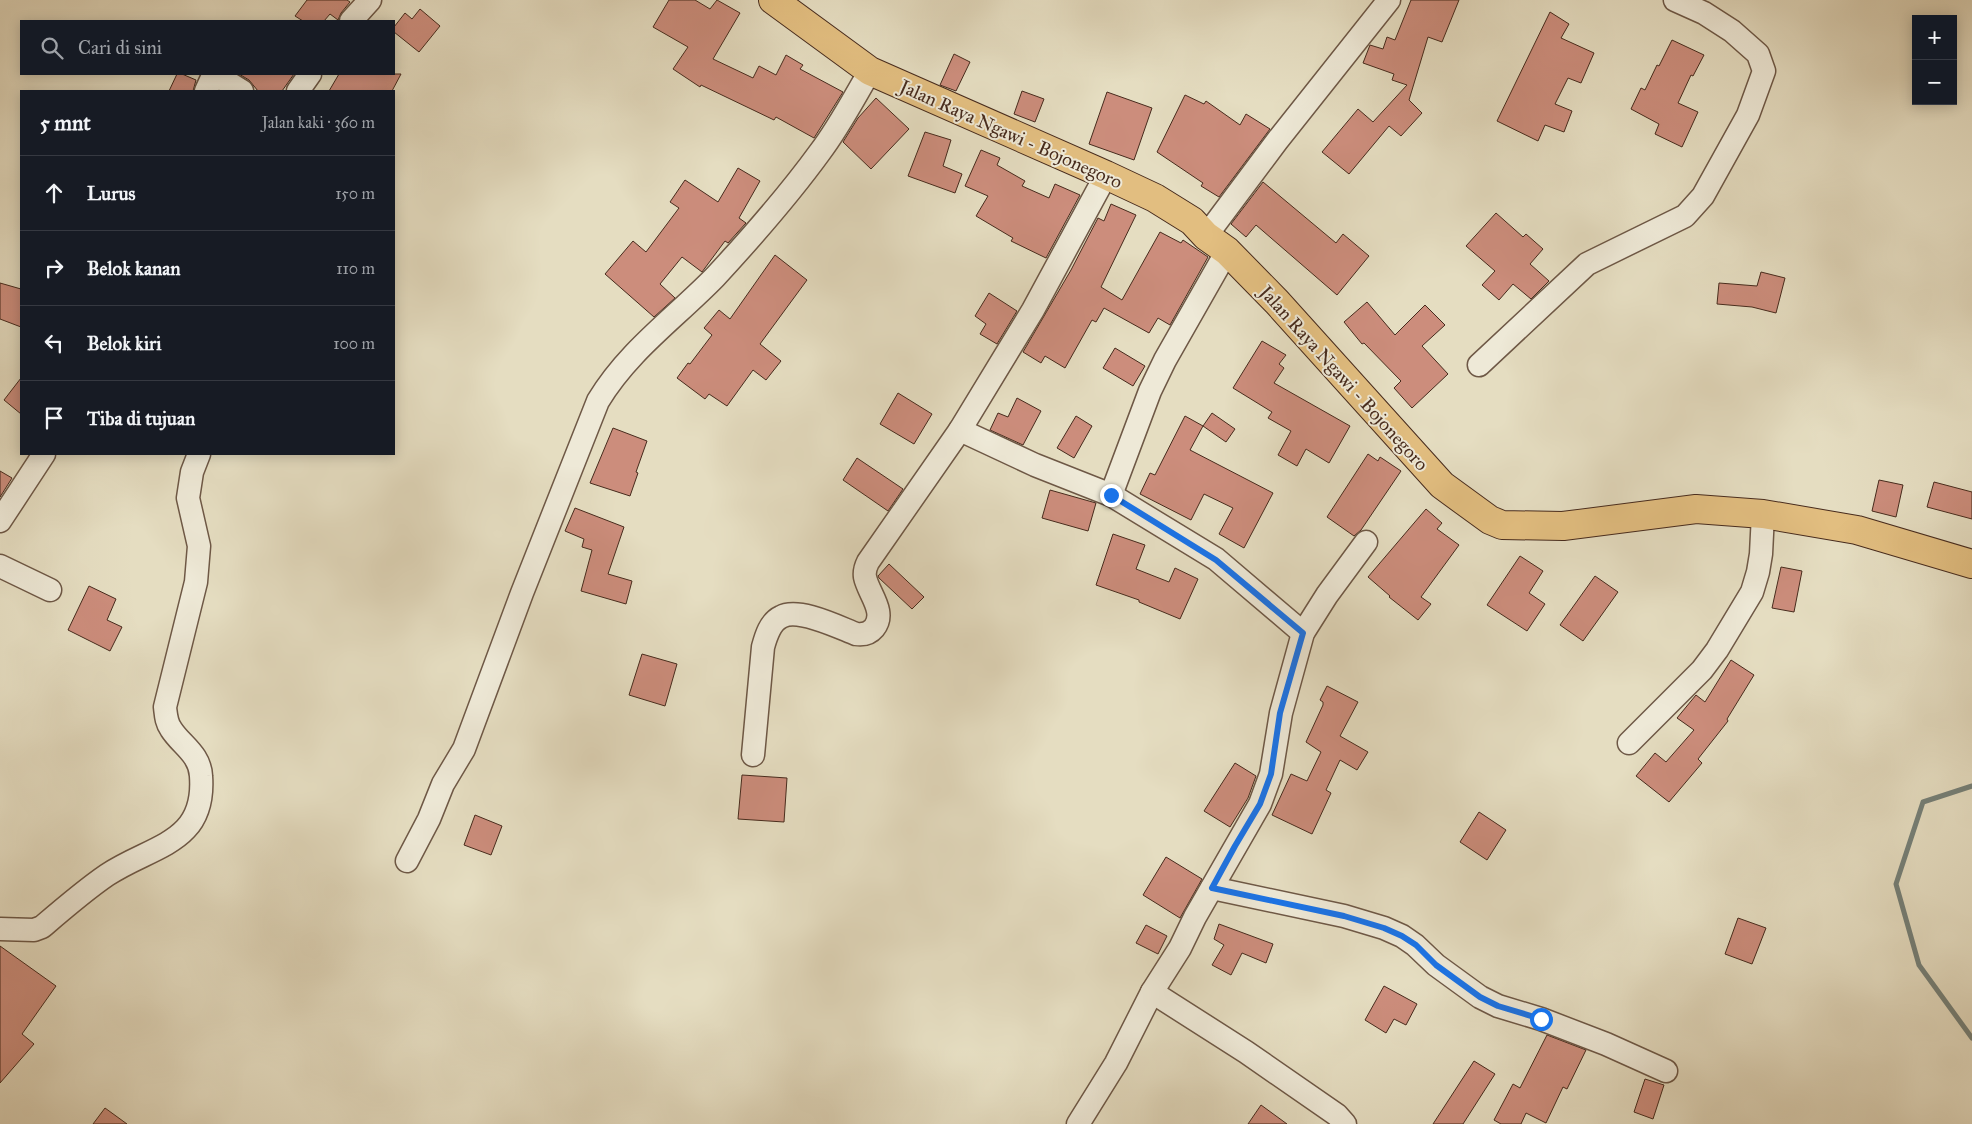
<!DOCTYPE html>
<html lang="id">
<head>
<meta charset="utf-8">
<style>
  body { margin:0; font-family:"IM FELL Great Primer",serif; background:#20242c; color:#f1f3f6 }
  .controls { position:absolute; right:15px; top:15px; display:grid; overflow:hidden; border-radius:0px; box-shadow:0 2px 12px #0003 }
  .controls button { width:45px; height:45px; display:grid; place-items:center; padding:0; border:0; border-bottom:1px solid #363941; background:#171b24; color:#f1f3f6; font:25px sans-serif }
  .stop { position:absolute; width:15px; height:15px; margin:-11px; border:4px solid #1a73e8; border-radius:50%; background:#fff }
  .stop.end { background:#1a73e8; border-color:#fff; box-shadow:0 1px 5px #0008 }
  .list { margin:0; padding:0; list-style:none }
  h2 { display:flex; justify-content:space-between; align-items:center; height:65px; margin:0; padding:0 20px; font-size:21px }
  h2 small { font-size:16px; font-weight:400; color:#9ea1a6 }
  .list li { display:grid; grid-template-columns:32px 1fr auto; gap:15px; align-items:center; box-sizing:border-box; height:75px; padding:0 20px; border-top:1px solid #363941 }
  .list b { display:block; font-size:19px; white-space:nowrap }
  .list em { font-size:16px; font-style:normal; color:#9ea1a6 }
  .icon { flex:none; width:28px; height:28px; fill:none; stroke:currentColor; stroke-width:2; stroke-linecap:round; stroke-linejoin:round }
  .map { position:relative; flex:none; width:1972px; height:1124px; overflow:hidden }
  .search { position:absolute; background:#171b24; box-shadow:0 2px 12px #0003; left:20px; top:20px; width:375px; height:55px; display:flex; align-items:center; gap:12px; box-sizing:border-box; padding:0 18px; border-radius:0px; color:#9ea1a6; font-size:19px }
  .panel { position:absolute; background:#171b24; box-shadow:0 2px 12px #0003; left:20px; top:90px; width:375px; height:365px; border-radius:0px }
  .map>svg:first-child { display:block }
</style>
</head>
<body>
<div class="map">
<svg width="1972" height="1124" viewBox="0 0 1972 1124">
  <rect width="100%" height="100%" fill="#e5ddc1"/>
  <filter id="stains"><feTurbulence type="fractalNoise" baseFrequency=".004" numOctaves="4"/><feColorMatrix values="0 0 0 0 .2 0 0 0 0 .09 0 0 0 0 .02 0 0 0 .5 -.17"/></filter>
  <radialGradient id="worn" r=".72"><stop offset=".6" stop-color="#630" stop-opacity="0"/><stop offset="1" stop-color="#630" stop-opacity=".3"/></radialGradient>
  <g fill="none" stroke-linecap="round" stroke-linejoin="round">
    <polyline stroke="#768179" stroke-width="5" points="1972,786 1923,802 1896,884 1919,965 1972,1038"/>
  </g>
  <g fill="#cc8d7c" stroke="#472b1d">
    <polygon points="307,0 347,0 350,2 341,13 338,20 330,14 324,21 303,21 295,16"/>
    <polygon points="669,0 695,0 710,9 717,0 740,13 713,59 753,78 759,66 776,75 786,55 803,65 800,69 843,92 814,138 776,117 774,120 701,85 700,87 673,69 688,47 653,27"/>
    <polygon points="1411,0 1459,0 1442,42 1428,37 1409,100 1422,113 1401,136 1389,126 1349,174 1322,152 1358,109 1373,122 1407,85 1392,80 1394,74 1363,63 1370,45 1383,49 1387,37 1395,40"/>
    <polygon points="420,9 440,26 419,52 394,32 394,27 405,13 412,19"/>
    <polygon points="1550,12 1569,24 1561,38 1594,53 1581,83 1568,78 1555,104 1572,111 1564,132 1545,125 1538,141 1497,121"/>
    <polygon points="1672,40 1704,55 1693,76 1691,75 1678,103 1698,112 1682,147 1655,134 1659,124 1631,109 1641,88 1645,90 1657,65 1659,66"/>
    <polygon points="954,54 970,62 956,91 940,85"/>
    <polygon points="177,74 182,74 196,80 193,91 169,91"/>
    <polygon points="239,74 294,74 282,91 258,91 249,80"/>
    <polygon points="339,74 401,74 392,91 329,91"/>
    <polygon points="1022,91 1044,99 1035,122 1014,114"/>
    <polygon points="1107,92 1152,108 1134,160 1089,144"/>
    <polygon points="1185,95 1204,104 1206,101 1240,125 1246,114 1270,129 1219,197 1201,186 1203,183 1157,152"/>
    <polygon points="876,98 909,129 871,169 843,142 858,118"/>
    <polygon points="925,132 951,140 943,166 962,174 955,193 908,176"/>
    <polygon points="981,150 1000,158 997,165 1025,181 1022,186 1049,198 1055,184 1080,195 1046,258 1011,241 1013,238 976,216 988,196 965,186"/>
    <polygon points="738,168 760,181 739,218 746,223 728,243 725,241 702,272 682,257 660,284 675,298 654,317 605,274 633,241 646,252 679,208 670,202 685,180 718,202"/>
    <polygon points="1263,182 1336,243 1343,234 1369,256 1337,295 1256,225 1246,237 1231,224"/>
    <polygon points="1111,204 1136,215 1101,287 1122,300 1160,232 1181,243 1183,240 1208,257 1170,325 1158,318 1149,333 1104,308 1096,322 1092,320 1065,368 1045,356 1041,363 1023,352 1071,270 1098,218 1104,221"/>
    <polygon points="1496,213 1523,237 1526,234 1543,249 1530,264 1549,281 1531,299 1513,284 1499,300 1482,285 1495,271 1466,246"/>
    <polygon points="775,255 807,280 760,344 781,361 766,380 753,370 727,406 709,394 705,399 677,378 688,363 690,364 712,335 704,328 719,310 730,319"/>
    <polygon points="1761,272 1785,278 1776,313 1752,307 1717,304 1719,283 1757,286"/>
    <polygon points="0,283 21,289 21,327 0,319"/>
    <polygon points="989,293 1017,311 997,344 980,334 986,324 975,316"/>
    <polygon points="1367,302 1395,335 1425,305 1445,325 1422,346 1448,374 1412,408 1394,388 1401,381 1364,343 1362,344 1344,322"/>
    <polygon points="1262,341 1286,355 1279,364 1284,368 1274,383 1350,426 1329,463 1306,449 1297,466 1278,455 1291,431 1268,418 1272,412 1233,388"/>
    <polygon points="1115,348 1145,366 1133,386 1103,368"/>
    <polygon points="21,378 21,414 4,400"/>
    <polygon points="898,393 932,414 914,444 880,424"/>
    <polygon points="1017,398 1041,411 1023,445 990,430 998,413 1008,417"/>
    <polygon points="1212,413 1235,429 1226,442 1203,426"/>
    <polygon points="1076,416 1092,426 1074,458 1057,448"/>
    <polygon points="1185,416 1203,426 1190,450 1273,493 1244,548 1219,534 1233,508 1204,494 1191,520 1140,494 1150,473 1155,475"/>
    <polygon points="613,428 647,441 636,472 638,473 630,496 590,483"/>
    <polygon points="1368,454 1378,461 1380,457 1401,471 1361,530 1354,536 1327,517"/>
    <polygon points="857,458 903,489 888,511 843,480"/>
    <polygon points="0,471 12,478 0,497"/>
    <polygon points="1879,480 1903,485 1896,517 1872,511"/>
    <polygon points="1934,482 1972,492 1972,519 1927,507"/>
    <polygon points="1050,490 1096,503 1088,531 1042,518"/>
    <polygon points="575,508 624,527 608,574 632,581 626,604 581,591 592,550 582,547 584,539 565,531"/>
    <polygon points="1426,509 1442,523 1437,529 1459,545 1421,597 1431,604 1418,620 1389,597 1390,596 1368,577"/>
    <polygon points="1113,534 1145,545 1136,569 1169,582 1175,568 1198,579 1180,619 1139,602 1139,600 1096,585"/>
    <polygon points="1520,556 1543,571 1529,593 1545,604 1527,631 1487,605"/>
    <polygon points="889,564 924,597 912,609 879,578 878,576"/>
    <polygon points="1781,567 1802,571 1794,612 1772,608"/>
    <polygon points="1595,576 1618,592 1583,641 1560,625"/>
    <polygon points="89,586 116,599 107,620 122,627 110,651 68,630"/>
    <polygon points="642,654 677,664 665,706 629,695"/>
    <polygon points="1731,660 1754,675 1727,719 1728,721 1698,759 1702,763 1669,802 1636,776 1655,753 1666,762 1694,730 1677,718 1696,695 1705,702"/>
    <polygon points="1327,686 1358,702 1340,736 1368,752 1357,770 1340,760 1326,790 1331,793 1312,834 1272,815 1291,774 1307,781 1321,752 1306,742 1323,705 1323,702 1320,700"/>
    <polygon points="1235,763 1256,776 1248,798 1230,827 1204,811"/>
    <polygon points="742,775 787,778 784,822 738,819"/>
    <polygon points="1479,812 1506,830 1487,860 1460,842"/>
    <polygon points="475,815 502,826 491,855 464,845"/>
    <polygon points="1166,857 1202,879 1180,918 1143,895"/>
    <polygon points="1738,918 1766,928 1752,964 1725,954"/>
    <polygon points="1219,924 1273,944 1266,963 1242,953 1231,975 1212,965 1224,945 1214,939"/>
    <polygon points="1146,925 1167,936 1158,954 1136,943"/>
    <polygon points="0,946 56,986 22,1034 34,1044 0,1083"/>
    <polygon points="1384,986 1417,1004 1406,1025 1394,1019 1386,1033 1365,1020"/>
    <polygon points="1547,1035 1586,1050 1567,1089 1563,1087 1546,1123 1526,1113 1521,1124 1501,1124 1494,1120 1513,1084 1520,1088"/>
    <polygon points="1474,1061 1495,1074 1463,1124 1433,1124"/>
    <polygon points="1645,1079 1664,1085 1653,1119 1634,1112"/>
    <polygon points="1261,1105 1287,1124 1248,1124"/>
    <polygon points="105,1108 127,1124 93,1124"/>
  </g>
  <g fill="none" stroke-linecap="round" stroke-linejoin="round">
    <g stroke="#6e5846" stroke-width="25">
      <g id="minor">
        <polyline points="351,21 370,0"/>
        <polyline points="206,91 211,80 221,78 242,91"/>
        <polyline points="298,91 310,74"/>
        <polyline points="1206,236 1277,141 1389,0"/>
        <polyline points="1479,365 1587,264 1685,216 1703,196 1748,115 1764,71 1758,54 1732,31 1704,13 1675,0"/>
        <polyline points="960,430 1035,465 1111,495 1216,559 1303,633"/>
        <polyline points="1111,495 1150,391 1165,360 1227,251"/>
        <polyline points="0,521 44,454"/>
        <polyline points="0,566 50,590"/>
        <polyline points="1629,743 1702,670 1717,650 1752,592 1758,572 1761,554 1763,514"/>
        <path d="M753 755 763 647C766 636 770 622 781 617 798 607 838 627 856 634 863 635 869 634 874 628 887 612 868 593 865 577 864 571 866 566 868 562L960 430 1033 310 1106 175"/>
        <path d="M407 861 429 819 443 784 464 749 522 593 598 401C628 351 675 318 715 277 752 237 788 196 820 152 839 127 854 98 870 71"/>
        <polyline points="1212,888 1344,916 1384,928 1402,936 1415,945 1436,965 1480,997 1498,1006 1541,1019 1606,1044 1666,1071"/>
        <path d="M0 929 34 930 42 927C63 909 85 890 107 875 152 845 206 844 201 776 200 754 181 745 171 729 166 722 166 715 165 707L196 582 199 546 188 498 192 472 199 454"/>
        <polyline points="1152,992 1246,1052 1337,1115 1345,1124"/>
        <polyline points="1078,1124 1116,1063 1152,992 1180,948 1195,917 1260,804 1271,774 1281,713 1303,633 1327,595 1366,542"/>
      </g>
    </g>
    <g stroke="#472b1d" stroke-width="30">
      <polyline id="highway" points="773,0 870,71 1106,175 1155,198 1192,221 1206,236 1227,251 1277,302 1442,485 1490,520 1502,525 1563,526 1696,509 1763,514 1857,530 1972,564"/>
    </g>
    <use href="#minor" stroke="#eee9d7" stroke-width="22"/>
    <use href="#highway" stroke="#e2be80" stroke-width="28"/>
  </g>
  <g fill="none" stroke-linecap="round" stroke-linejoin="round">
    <polyline stroke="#1a73e8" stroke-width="6" points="1111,495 1216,560 1303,633 1280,713 1271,774 1260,804 1235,846 1212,888 1344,916 1384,928 1402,936 1416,945 1436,965 1480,997 1498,1006 1541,1019"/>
  </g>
  <g text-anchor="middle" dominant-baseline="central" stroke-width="4" stroke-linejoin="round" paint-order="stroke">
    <g font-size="19" fill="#472b1d" stroke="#eee9d7">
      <text transform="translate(1011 134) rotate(24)">Jalan Raya Ngawi - Bojonegoro</text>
      <text transform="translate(1344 378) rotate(48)">Jalan Raya Ngawi - Bojonegoro</text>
    </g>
  </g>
  <rect width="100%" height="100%" filter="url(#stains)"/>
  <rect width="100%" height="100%" fill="url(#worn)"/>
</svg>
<div class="controls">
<button>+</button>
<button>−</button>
</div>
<div class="stop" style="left:1541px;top:1019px"></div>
<div class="stop end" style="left:1111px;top:495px"></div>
<div class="search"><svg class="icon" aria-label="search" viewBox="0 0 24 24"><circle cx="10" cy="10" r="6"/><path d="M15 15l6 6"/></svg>Cari di sini</div>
<section class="panel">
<h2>5 mnt<small>Jalan kaki · 360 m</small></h2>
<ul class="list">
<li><svg class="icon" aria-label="ahead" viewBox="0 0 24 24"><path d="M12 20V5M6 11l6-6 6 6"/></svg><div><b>Lurus</b></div><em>150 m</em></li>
<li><svg class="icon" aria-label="right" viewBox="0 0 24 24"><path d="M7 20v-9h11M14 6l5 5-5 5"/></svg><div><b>Belok kanan</b></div><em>110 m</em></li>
<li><svg class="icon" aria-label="left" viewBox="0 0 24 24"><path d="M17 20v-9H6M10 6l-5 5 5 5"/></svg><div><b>Belok kiri</b></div><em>100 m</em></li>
<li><svg class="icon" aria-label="arrive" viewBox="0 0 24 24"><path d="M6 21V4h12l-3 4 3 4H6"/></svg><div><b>Tiba di tujuan</b></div></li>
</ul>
</section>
</div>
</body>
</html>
